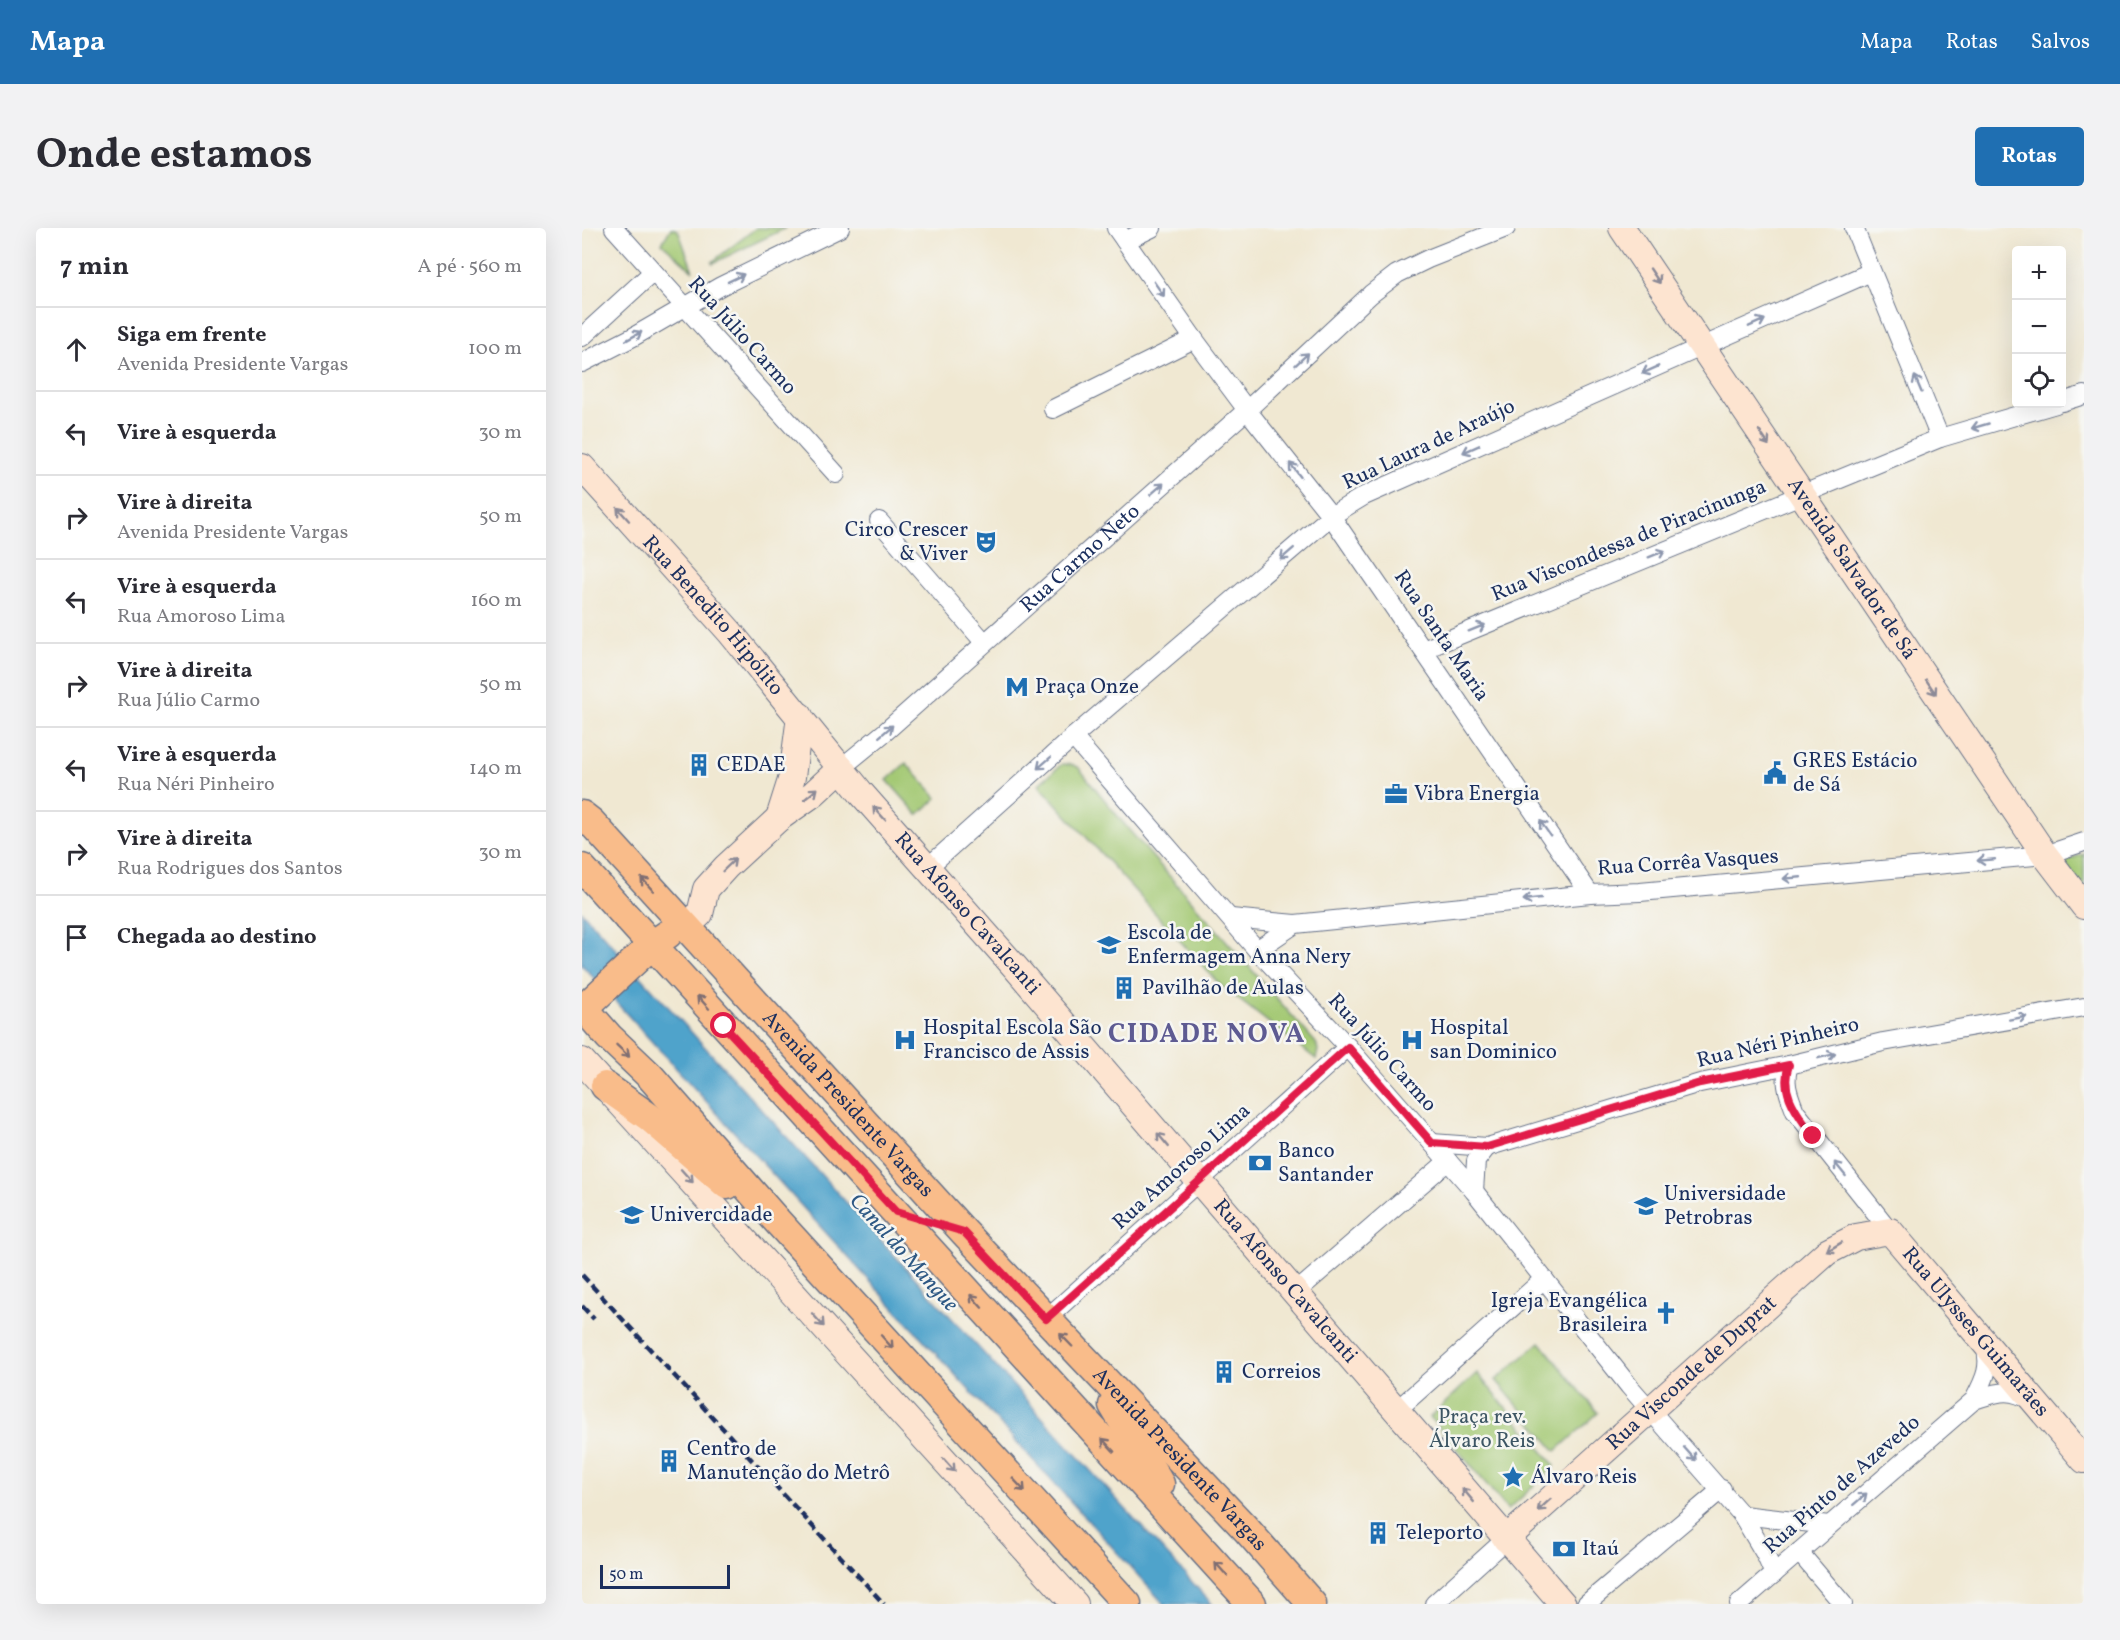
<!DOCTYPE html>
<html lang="pt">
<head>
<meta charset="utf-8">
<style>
  body { margin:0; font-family:Vollkorn,serif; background:#f2f2f3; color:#2b2b33 }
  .controls { position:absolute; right:18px; top:18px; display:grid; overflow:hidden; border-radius:6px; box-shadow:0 6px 24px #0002 }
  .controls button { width:54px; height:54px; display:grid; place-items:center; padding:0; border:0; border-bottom:2px solid #e1e1e2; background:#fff; color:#2b2b33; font:30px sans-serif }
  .scale { position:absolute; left:18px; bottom:15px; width:130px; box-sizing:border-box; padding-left:6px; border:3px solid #1b2f5e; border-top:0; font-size:16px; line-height:21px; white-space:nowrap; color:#1b2f5e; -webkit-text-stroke:4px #f6f6f2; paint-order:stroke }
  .stop { position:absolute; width:18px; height:18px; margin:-14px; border:4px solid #e11d48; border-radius:50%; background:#fff }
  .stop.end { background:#e11d48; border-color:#fff; box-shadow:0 2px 6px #0008 }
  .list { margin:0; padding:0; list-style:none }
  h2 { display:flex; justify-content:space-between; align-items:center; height:78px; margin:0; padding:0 24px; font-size:26px }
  h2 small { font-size:20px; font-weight:400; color:#7c7c81 }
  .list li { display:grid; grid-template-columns:39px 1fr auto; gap:18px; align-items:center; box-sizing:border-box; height:84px; padding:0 24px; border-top:2px solid #e1e1e2 }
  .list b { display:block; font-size:22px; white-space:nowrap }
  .list p { margin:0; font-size:20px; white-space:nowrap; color:#7c7c81 }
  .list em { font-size:20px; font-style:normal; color:#7c7c81 }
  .icon { flex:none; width:33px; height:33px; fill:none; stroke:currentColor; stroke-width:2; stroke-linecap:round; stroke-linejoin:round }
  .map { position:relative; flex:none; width:1502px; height:1376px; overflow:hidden; border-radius:6px }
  header { display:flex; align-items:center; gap:36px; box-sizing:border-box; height:84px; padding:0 30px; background:#1f6fb2; color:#fff }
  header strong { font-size:28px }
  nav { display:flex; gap:33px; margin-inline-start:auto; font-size:21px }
  .intro { display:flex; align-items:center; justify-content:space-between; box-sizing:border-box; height:144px; padding:0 36px }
  h1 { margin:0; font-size:42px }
  .button { padding:15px 27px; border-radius:6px; background:#1f6fb2; color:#fff; font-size:21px; font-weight:700 }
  main { display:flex; gap:36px; padding:0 36px }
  aside { flex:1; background:#fff; border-radius:6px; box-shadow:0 6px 24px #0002 }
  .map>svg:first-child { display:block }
</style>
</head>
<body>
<header>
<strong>Mapa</strong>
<nav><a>Mapa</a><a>Rotas</a><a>Salvos</a></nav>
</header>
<div class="intro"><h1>Onde estamos</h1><a class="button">Rotas</a></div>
<main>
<aside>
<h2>7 min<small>A pé · 560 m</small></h2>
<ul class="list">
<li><svg class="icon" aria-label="ahead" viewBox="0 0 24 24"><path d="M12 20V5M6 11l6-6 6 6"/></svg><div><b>Siga em frente</b><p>Avenida Presidente Vargas</p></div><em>100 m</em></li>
<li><svg class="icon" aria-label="left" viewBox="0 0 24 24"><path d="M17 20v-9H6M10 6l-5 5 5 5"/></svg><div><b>Vire à esquerda</b></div><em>30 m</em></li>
<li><svg class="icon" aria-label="right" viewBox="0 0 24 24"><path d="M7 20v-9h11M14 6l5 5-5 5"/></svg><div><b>Vire à direita</b><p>Avenida Presidente Vargas</p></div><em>50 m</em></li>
<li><svg class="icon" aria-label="left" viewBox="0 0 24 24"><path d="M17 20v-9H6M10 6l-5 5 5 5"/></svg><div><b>Vire à esquerda</b><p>Rua Amoroso Lima</p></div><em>160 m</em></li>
<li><svg class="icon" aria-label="right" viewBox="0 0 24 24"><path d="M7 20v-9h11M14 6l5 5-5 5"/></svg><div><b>Vire à direita</b><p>Rua Júlio Carmo</p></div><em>50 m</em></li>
<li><svg class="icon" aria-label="left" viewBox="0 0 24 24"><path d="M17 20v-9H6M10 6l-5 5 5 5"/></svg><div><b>Vire à esquerda</b><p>Rua Néri Pinheiro</p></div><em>140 m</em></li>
<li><svg class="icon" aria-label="right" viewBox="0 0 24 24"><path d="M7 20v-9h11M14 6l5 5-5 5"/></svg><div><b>Vire à direita</b><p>Rua Rodrigues dos Santos</p></div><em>30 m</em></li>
<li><svg class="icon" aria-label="arrive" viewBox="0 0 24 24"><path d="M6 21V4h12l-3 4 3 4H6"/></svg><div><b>Chegada ao destino</b></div></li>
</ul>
</aside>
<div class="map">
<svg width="1502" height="1376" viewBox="0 0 1502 1376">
  <rect width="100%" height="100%" fill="#f6f6f2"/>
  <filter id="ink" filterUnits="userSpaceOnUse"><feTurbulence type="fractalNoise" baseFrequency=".0167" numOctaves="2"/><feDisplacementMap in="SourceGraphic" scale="12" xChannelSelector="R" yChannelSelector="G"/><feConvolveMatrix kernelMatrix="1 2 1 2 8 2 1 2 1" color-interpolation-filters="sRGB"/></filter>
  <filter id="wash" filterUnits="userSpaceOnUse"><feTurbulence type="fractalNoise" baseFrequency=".008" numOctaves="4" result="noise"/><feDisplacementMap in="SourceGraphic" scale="24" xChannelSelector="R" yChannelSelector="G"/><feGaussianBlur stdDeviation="1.35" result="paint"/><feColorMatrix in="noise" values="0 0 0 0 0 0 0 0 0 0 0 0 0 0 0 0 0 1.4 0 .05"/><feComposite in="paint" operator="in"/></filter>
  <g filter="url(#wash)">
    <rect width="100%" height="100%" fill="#f0e8d2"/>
    <g fill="#a4c974" stroke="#607c69" stroke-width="1.5">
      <polygon points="89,0 96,2 111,43 80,15"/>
      <polygon points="174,0 204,0 131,35 130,34"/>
      <polygon points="324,535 355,570 336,587 305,552"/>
      <polygon points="480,536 491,537 497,540 547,602 734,815 736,822 734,831 638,757 459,559 457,556"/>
      <polygon points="1502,626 1502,662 1481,633"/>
      <polygon points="958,1114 1016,1185 974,1223 914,1152"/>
      <polygon points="895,1145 973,1238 926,1282 848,1189"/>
    </g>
    <polygon fill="#4fa3cb" stroke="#356994" stroke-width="1.5" points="0,684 630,1376 582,1376 0,737"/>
  </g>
  <g filter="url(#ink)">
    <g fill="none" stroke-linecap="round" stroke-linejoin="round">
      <g stroke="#667087" stroke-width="20">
        <g id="street">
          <polyline points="32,0 254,246"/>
          <polyline points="534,0 612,111 665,182 749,288 1008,666"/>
          <polyline points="1272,0 1358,210"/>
          <polyline points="543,13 570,0"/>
          <polyline points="0,109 71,44"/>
          <polyline points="0,135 51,109 139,58 258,0"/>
          <polyline points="1480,174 1502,167"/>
          <polyline points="471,181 612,111"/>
          <polyline points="297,293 402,414"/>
          <polyline points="841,422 1358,210 1474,176"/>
          <polyline points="491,509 675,722 766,819 892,963 1047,1158 1160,1287 1183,1326 1192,1346"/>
          <path id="s1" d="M259 540 303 504 665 182 789 66 815 46 846 31 924 0"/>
          <polyline points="345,640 491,509 749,288 782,268 1289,44"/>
          <polyline points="649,690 713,696"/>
          <polyline points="675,722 713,696 1008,666 1058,664 1463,627 1502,614"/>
          <path d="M1207 837C1201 855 1207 867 1213 883L1308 1003"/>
          <polyline points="850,915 905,919 1118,855 1207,837 1301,814 1502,779"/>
          <polyline points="892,963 894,933 905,919"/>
          <polyline points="713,1065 866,933"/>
          <polyline points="464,1091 766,819"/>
          <path d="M1392 1172C1417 1164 1426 1159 1450 1173"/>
          <polyline points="815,1182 962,1051"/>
          <polyline points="1160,1287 1247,1297"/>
          <polyline points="1217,1324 1261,1376"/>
          <polyline points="852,1376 924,1311"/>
          <polyline points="1004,1376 1140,1261"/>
          <path d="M1157 1376 1392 1172C1403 1151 1410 1138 1402 1114"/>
        </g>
      </g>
      <g stroke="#667087" stroke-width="28">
        <g id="secondary">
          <path id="s2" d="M1040 0 1463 627 1502 678"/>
          <path id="s3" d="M0 239 148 404 279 565 433 739 981 1376"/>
          <polyline points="197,590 210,549 218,488"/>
          <polyline points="104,699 118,686 124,661 144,639 197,590 231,566 259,540"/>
          <polyline points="0,833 493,1376"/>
          <path id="s4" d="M924 1311 1245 1024 1274 1009 1308 1003 1502 1232"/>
        </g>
      </g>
      <g stroke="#667087" stroke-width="31">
        <g id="primary">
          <path id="s5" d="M0 587 9 594 382 1004 664 1301 730 1376"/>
          <polyline points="0,640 670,1376"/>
          <polyline points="0,778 27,809 68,848 195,993 545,1376"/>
          <polyline points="2,780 70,717 86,706"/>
          <polyline points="23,858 67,889 145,957"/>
          <polyline points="531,1177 578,1256"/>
        </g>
      </g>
      <use href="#street" stroke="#fff" stroke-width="18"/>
      <use href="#secondary" stroke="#fde4d0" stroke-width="26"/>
      <use href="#primary" stroke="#f9bc8a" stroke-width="28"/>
      <g stroke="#1b2f5e" stroke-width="4.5" stroke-dasharray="9 4.5" stroke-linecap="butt">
        <polyline points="0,1047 302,1376"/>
        <polyline points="0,1078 12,1091"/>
      </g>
    </g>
    <defs><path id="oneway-shaft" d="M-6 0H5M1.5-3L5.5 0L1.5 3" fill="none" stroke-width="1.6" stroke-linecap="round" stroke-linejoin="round" transform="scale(1.5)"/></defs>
    <g stroke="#8c8a97">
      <use href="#oneway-shaft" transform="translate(1073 48) rotate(56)"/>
      <use href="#oneway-shaft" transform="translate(1182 210) rotate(56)"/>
      <use href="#oneway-shaft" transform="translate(41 286) rotate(-132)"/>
      <use href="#oneway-shaft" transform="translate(1349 459) rotate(56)"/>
      <use href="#oneway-shaft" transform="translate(229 566) rotate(-40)"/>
      <use href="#oneway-shaft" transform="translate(297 585) rotate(-132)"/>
      <use href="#oneway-shaft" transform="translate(147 637) rotate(-44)"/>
      <use href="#oneway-shaft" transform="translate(581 912) rotate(-130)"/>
      <use href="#oneway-shaft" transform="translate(105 948) rotate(48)"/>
      <use href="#oneway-shaft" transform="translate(1252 1019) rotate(149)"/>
      <use href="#oneway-shaft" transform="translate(236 1092) rotate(48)"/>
      <use href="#oneway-shaft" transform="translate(367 1237) rotate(48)"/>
      <use href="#oneway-shaft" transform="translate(886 1267) rotate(-130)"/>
      <use href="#oneway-shaft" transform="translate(962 1277) rotate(138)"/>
    </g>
    <g stroke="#8d97ae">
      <use href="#oneway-shaft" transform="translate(154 50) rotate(-26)"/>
      <use href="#oneway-shaft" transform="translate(577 61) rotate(55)"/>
      <use href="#oneway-shaft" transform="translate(1175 95) rotate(-24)"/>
      <use href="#oneway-shaft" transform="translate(52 108) rotate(-29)"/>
      <use href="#oneway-shaft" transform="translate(720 131) rotate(-43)"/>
      <use href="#oneway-shaft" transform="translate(1068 142) rotate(156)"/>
      <use href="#oneway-shaft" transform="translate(1336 156) rotate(-113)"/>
      <use href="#oneway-shaft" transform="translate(1398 198) rotate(164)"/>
      <use href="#oneway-shaft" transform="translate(889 221) rotate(156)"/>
      <use href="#oneway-shaft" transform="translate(713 242) rotate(-128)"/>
      <use href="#oneway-shaft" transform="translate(575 261) rotate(-41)"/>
      <use href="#oneway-shaft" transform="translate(705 326) rotate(139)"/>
      <use href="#oneway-shaft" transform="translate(1075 326) rotate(-22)"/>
      <use href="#oneway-shaft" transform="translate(895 400) rotate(-22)"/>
      <use href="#oneway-shaft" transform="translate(304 503) rotate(-41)"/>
      <use href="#oneway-shaft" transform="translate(462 535) rotate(139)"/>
      <use href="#oneway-shaft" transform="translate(963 600) rotate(-125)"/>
      <use href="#oneway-shaft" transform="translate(1404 632) rotate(175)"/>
      <use href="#oneway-shaft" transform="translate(1210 650) rotate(175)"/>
      <use href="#oneway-shaft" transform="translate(950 671) rotate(174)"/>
      <use href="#oneway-shaft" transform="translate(1436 790) rotate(-10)"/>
      <use href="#oneway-shaft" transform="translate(1245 828) rotate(-14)"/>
      <use href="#oneway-shaft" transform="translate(1258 941) rotate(-129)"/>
      <use href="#oneway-shaft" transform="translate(1108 1226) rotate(48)"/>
      <use href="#oneway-shaft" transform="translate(1278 1271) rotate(-41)"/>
    </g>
    <g stroke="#7f6e72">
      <use href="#oneway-shaft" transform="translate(65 656) rotate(-132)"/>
      <use href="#oneway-shaft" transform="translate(121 774) rotate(-132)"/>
      <use href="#oneway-shaft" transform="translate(41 823) rotate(43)"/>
      <use href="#oneway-shaft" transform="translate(394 1073) rotate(-132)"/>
      <use href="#oneway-shaft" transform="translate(484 1112) rotate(-134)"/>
      <use href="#oneway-shaft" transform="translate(305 1114) rotate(48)"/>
      <use href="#oneway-shaft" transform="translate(526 1217) rotate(-133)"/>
      <use href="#oneway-shaft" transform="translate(437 1257) rotate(47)"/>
      <use href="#oneway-shaft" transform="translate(639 1341) rotate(-132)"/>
    </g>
  </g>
  <g fill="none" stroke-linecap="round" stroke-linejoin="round" filter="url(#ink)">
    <path stroke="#e11d48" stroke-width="8" d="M142 798 314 984 382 1004 464 1091 766 819 850 915 905 919 1118 855 1207 837C1197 865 1216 886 1231 908"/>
  </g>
  <defs>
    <g id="theatre-bare" transform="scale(1.8)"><path d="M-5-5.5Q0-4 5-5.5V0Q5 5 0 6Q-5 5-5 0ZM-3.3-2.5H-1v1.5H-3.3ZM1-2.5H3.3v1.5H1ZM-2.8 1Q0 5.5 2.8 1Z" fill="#1f6fb2" stroke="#f6f6f2" stroke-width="2.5" paint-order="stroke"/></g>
    <g id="metro-bare" transform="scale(1.8)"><path d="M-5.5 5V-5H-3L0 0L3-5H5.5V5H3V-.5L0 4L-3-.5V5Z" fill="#1f6fb2" stroke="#f6f6f2" stroke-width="2.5" paint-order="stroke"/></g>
    <g id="building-bare" transform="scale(1.8)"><path d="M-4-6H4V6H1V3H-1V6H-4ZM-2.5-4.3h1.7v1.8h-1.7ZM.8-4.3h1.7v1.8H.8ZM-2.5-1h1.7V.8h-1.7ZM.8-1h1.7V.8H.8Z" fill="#1f6fb2" stroke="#f6f6f2" stroke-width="2.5" paint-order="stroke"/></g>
    <g id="civic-bare" transform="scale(1.8)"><path d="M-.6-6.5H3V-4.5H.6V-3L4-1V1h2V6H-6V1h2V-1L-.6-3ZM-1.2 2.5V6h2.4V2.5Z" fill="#1f6fb2" stroke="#f6f6f2" stroke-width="2.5" paint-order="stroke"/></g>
    <g id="office-bare" transform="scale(1.8)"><path d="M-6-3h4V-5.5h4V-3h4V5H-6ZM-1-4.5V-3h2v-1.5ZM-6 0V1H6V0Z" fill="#1f6fb2" stroke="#f6f6f2" stroke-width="2.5" paint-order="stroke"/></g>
    <g id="university-bare" transform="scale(1.8)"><path d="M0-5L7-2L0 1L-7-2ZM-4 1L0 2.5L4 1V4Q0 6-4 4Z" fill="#1f6fb2" stroke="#f6f6f2" stroke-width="2.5" paint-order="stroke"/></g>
    <g id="hospital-bare" transform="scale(1.8)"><path d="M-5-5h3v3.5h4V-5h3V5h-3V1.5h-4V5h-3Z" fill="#1f6fb2" stroke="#f6f6f2" stroke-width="2.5" paint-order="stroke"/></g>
    <g id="bank-bare" transform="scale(1.8)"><path d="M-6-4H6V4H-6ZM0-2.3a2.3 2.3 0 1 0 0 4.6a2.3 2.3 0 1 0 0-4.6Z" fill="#1f6fb2" stroke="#f6f6f2" stroke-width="2.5" paint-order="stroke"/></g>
    <g id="church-bare" transform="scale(1.8)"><path d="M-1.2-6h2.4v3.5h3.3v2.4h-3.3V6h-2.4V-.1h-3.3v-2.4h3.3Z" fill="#1f6fb2" stroke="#f6f6f2" stroke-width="2.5" paint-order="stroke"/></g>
    <g id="sight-bare" transform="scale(1.8)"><path d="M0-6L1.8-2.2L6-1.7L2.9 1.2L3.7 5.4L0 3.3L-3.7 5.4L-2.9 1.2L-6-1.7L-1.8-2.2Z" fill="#1f6fb2" stroke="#f6f6f2" stroke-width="2.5" paint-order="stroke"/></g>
  </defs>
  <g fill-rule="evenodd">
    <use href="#theatre-bare" x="404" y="314"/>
    <use href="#metro-bare" x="435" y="459"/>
    <use href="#building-bare" x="117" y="537"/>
    <use href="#civic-bare" x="1193" y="545"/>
    <use href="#office-bare" x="814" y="566"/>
    <use href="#university-bare" x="527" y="717"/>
    <use href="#building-bare" x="542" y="760"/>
    <use href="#hospital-bare" x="323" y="812"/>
    <use href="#hospital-bare" x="830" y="812"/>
    <use href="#bank-bare" x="678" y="935"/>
    <use href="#university-bare" x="1064" y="978"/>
    <use href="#university-bare" x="50" y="987"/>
    <use href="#church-bare" x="1084" y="1085"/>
    <use href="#building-bare" x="642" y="1144"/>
    <use href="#building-bare" x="87" y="1233"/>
    <use href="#sight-bare" x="931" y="1249"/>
    <use href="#building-bare" x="796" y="1305"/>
    <use href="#bank-bare" x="982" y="1321"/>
  </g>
  <g text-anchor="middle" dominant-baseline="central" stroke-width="5" stroke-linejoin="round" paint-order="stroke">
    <g font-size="21" fill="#1b2f5e" stroke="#f6f6f2">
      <text transform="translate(160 108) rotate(48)">Rua Júlio Carmo</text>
      <text transform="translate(847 217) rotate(-25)">Rua Laura de Araújo</text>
      <text transform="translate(1047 313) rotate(-22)">Rua Viscondessa de Piracinunga</text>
      <text stroke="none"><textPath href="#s1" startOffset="318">Rua Carmo Neto</textPath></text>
      <text stroke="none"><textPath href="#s2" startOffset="411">Avenida Salvador de Sá</textPath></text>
      <text stroke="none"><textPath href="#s3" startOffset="198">Rua Benedito Hipólito</textPath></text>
      <text transform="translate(859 408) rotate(56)">Rua Santa Maria</text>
      <text transform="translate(1106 635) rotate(-4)">Rua Corrêa Vasques</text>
      <text stroke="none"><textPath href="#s3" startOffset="590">Rua Afonso Cavalcanti</textPath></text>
      <text transform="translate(1196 815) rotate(-13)">Rua Néri Pinheiro</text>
      <text transform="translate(800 825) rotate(48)">Rua Júlio Carmo</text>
      <text stroke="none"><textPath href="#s5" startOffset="393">Avenida Presidente Vargas</textPath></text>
      <text transform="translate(600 939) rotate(-42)">Rua Amoroso Lima</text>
      <text stroke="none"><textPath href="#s3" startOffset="1076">Rua Afonso Cavalcanti</textPath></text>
      <text stroke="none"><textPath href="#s4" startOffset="630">Rua Ulysses Guimarães</textPath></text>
      <text stroke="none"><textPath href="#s4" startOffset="249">Rua Visconde de Duprat</textPath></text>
      <text stroke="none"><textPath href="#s5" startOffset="879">Avenida Presidente Vargas</textPath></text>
      <text transform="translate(1260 1257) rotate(-41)">Rua Pinto de Azevedo</text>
    </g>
    <g font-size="21" fill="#1b2f5e" stroke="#f6f6f2" text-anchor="start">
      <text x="386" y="302" text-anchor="end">Circo Crescer<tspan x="386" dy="24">&amp; Viver</tspan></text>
      <text x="453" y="459">Praça Onze</text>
      <text x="1211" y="533">GRES Estácio<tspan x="1211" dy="24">de Sá</tspan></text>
      <text x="135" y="537">CEDAE</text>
      <text x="832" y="566">Vibra Energia</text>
      <text x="545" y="705">Escola de<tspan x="545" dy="24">Enfermagem Anna Nery</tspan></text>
      <text x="560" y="760">Pavilhão de Aulas</text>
      <text x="341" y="800">Hospital Escola São<tspan x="341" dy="24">Francisco de Assis</tspan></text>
      <text x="848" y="800">Hospital<tspan x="848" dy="24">san Dominico</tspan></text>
      <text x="696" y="923">Banco<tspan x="696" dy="24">Santander</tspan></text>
      <text x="1082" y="966">Universidade<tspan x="1082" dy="24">Petrobras</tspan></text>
      <text x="68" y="987">Univercidade</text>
      <text x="1066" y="1073" text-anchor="end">Igreja Evangélica<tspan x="1066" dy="24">Brasileira</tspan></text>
      <text x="660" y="1144">Correios</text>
      <text x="105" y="1221">Centro de<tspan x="105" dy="24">Manutenção do Metrô</tspan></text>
      <text x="949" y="1249">Álvaro Reis</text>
      <text x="814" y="1305">Teleporto</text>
      <text x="1000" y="1321">Itaú</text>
    </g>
    <g font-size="21" fill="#3d5664" stroke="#f6f6f2">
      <text x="900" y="1189">Praça rev.<tspan x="900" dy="24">Álvaro Reis</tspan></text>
    </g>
    <g font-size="22" font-style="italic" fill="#2d5884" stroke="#f6f6f2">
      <text transform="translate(321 1025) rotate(48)">Canal do Mangue</text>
    </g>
    <g font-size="27" font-weight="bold" letter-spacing="1.5" fill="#5e5b92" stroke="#f6f6f2">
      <text x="625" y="807">CIDADE NOVA</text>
    </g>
  </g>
</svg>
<div class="controls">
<button>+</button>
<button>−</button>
<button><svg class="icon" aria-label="locate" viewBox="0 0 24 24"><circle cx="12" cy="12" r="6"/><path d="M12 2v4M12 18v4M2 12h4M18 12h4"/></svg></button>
</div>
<div class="scale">50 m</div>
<div class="stop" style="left:142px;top:798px"></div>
<div class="stop end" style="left:1231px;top:908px"></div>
</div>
</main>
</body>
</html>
